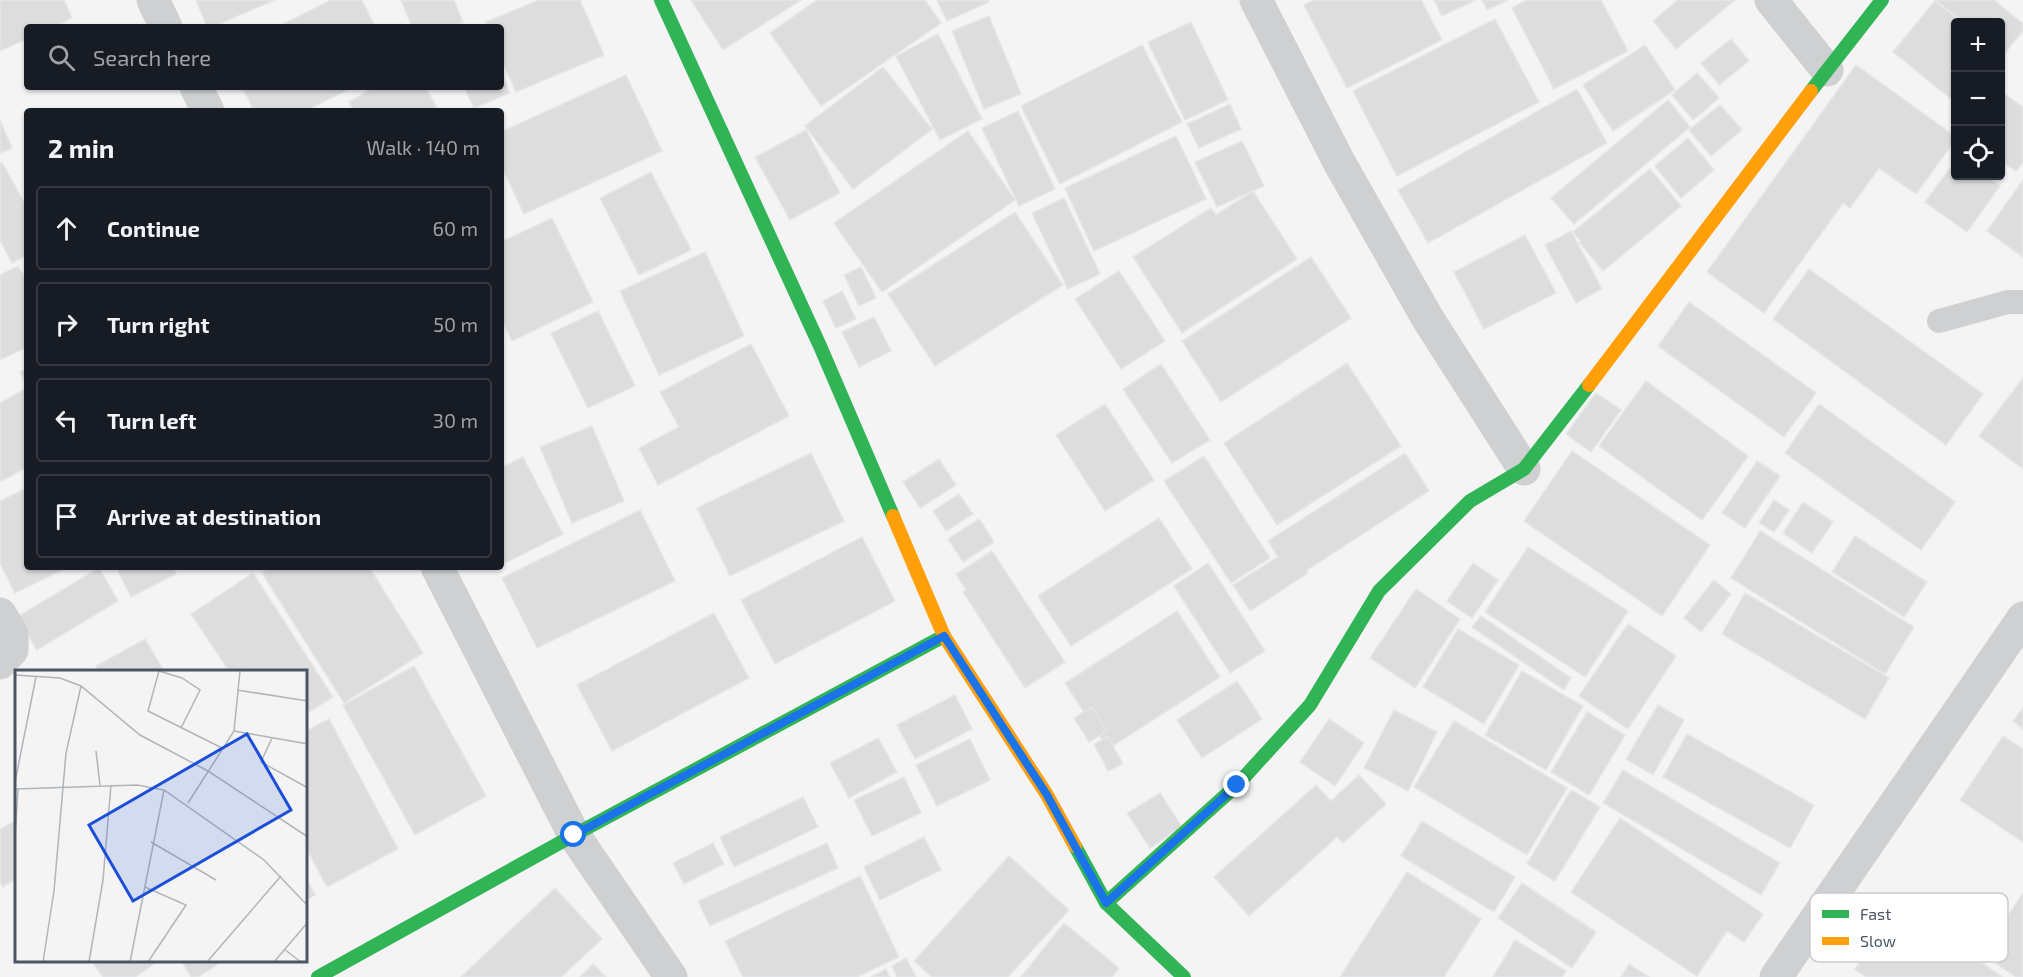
<!DOCTYPE html>
<html lang="en">
<head>
<meta charset="utf-8">
<style>
  body { margin:0; font-family:"Exo 2",sans-serif; background:#20242c; color:#f1f3f6 }
  .controls { position:absolute; right:18px; top:18px; display:grid; overflow:hidden; border-radius:6px; box-shadow:0 2px 4px #0004 }
  .controls button { width:54px; height:54px; display:grid; place-items:center; padding:0; border:0; border-bottom:2px solid #363941; background:#171b24; color:#f1f3f6; font:30px sans-serif }
  .stop { position:absolute; width:18px; height:18px; margin:-14px; border:4px solid #1a73e8; border-radius:50%; background:#fff }
  .stop.end { background:#1a73e8; border-color:#fff; box-shadow:0 2px 6px #0008 }
  .list { margin:0; padding:0; list-style:none }
  h2 { display:flex; justify-content:space-between; align-items:center; height:78px; margin:0; padding:0 24px; font-size:26px }
  h2 small { font-size:20px; font-weight:400; color:#9ea1a6 }
  .list li { display:grid; grid-template-columns:39px 1fr auto; gap:18px; align-items:center; box-sizing:border-box; height:84px; margin:0 12px 12px; padding:0 12px; border:2px solid #363941; border-radius:6px }
  .list b { display:block; font-size:22px; white-space:nowrap }
  .list em { font-size:20px; font-style:normal; color:#9ea1a6 }
  .icon { flex:none; width:33px; height:33px; fill:none; stroke:currentColor; stroke-width:2; stroke-linecap:round; stroke-linejoin:round }
  .map { position:relative; flex:none; width:2023px; height:977px; overflow:hidden }
  .search { position:absolute; background:#171b24; box-shadow:0 2px 4px #0004; left:24px; top:24px; width:480px; height:66px; display:flex; align-items:center; gap:15px; box-sizing:border-box; padding:0 21px; border-radius:6px; color:#9ea1a6; font-size:22px }
  .panel { position:absolute; background:#171b24; box-shadow:0 2px 4px #0004; left:24px; top:108px; width:480px; height:462px; border-radius:6px }
  .map>svg:first-child { display:block }
</style>
</head>
<body>
<div class="map">
<svg width="2023" height="977" viewBox="0 0 2023 977">
  <rect width="100%" height="100%" fill="#f4f4f4"/>
  <g fill="#ddddde" stroke="#e5e6e7" stroke-width="1.5">
    <polygon points="0,0 64,0 72,18 53,27 27,27 27,39 0,51"/>
    <polygon points="196,0 275,0 212,27 207,27"/>
    <polygon points="331,0 362,0 375,27 277,27"/>
    <polygon points="401,0 454,0 463,22 450,27 412,27"/>
    <polygon points="539,0 580,0 604,55 516,92 501,58 501,27 488,27 486,22"/>
    <polygon points="691,0 801,0 723,50"/>
    <polygon points="817,0 925,0 941,23 821,106 770,33"/>
    <polygon points="937,0 988,0 989,2 947,21"/>
    <polygon points="1314,0 1421,0 1442,40 1347,88 1304,5"/>
    <polygon points="1434,0 1476,0 1442,16"/>
    <polygon points="1482,0 1508,0 1487,10"/>
    <polygon points="1527,0 1601,0 1628,51 1554,89 1512,8"/>
    <polygon points="1678,0 1735,0 1676,49 1653,21"/>
    <polygon points="1935,0 1994,0 2023,24 2023,31 2003,55 2000,53 2000,22 1963,22"/>
    <polygon points="1935,1 1961,22 1956,22 1955,102 1893,52"/>
    <polygon points="989,16 1021,94 984,109 952,31"/>
    <polygon points="1495,19 1539,102 1397,176 1353,91"/>
    <polygon points="1191,22 1228,100 1185,120 1148,42"/>
    <polygon points="938,34 982,119 940,140 896,56"/>
    <polygon points="1731,39 1749,61 1719,85 1701,63"/>
    <polygon points="1142,45 1182,122 1060,184 1021,106"/>
    <polygon points="1645,45 1675,90 1613,131 1583,85"/>
    <polygon points="1856,65 1956,137 1956,139 1916,194 1879,168 1850,208 1843,203 1764,313 1707,272"/>
    <polygon points="883,67 932,129 853,189 805,126"/>
    <polygon points="501,72 510,93 474,108 464,87 501,87"/>
    <polygon points="1697,73 1719,98 1693,120 1672,95"/>
    <polygon points="626,75 662,151 524,214 501,165 501,132"/>
    <polygon points="242,87 353,87 305,111 254,111"/>
    <polygon points="374,87 425,87 439,111 354,111 349,102"/>
    <polygon points="1577,89 1607,143 1428,243 1398,190"/>
    <polygon points="2000,91 2023,107 2023,162 2016,171 2000,160"/>
    <polygon points="1668,100 1690,127 1574,224 1551,198"/>
    <polygon points="1230,104 1241,129 1199,148 1187,124"/>
    <polygon points="1720,105 1742,130 1711,156 1689,130"/>
    <polygon points="1018,111 1055,189 1019,206 982,128"/>
    <polygon points="0,120 12,148 0,153"/>
    <polygon points="806,130 840,193 790,220 755,157"/>
    <polygon points="968,131 1015,200 882,292 834,223"/>
    <polygon points="1176,136 1206,199 1094,251 1065,188"/>
    <polygon points="1688,138 1714,170 1681,198 1655,166"/>
    <polygon points="1242,141 1264,186 1217,207 1195,162"/>
    <polygon points="1956,160 1956,176 1986,176 2000,186 1967,232 1925,202"/>
    <polygon points="2,162 27,208 27,255 12,263 0,240 0,163"/>
    <polygon points="1650,169 1681,206 1603,271 1579,242 1581,241 1573,232"/>
    <polygon points="651,172 691,250 639,275 600,198"/>
    <polygon points="2023,180 2023,257 1987,231"/>
    <polygon points="1253,191 1297,259 1182,333 1133,257 1211,208 1216,215"/>
    <polygon points="1064,198 1100,274 1068,289 1032,213"/>
    <polygon points="1015,212 1063,285 935,366 888,294"/>
    <polygon points="552,218 593,302 512,341 501,318 501,242"/>
    <polygon points="1571,231 1602,289 1576,303 1545,245"/>
    <polygon points="1525,235 1556,293 1484,329 1454,272"/>
    <polygon points="705,252 744,336 659,375 620,291"/>
    <polygon points="1311,257 1351,318 1221,402 1182,341"/>
    <polygon points="18,266 27,282 27,347 0,360 0,275"/>
    <polygon points="861,267 876,298 859,306 844,275"/>
    <polygon points="1809,269 1983,394 1946,445 1773,319"/>
    <polygon points="1119,271 1165,341 1121,369 1075,299"/>
    <polygon points="842,291 856,319 836,328 823,301"/>
    <polygon points="1689,302 1816,393 1784,437 1658,346"/>
    <polygon points="598,311 635,386 588,408 551,333"/>
    <polygon points="874,317 891,351 859,367 842,332"/>
    <polygon points="751,344 789,416 658,485 639,448 679,427 660,392"/>
    <polygon points="1347,363 1401,446 1277,525 1224,443"/>
    <polygon points="1161,364 1210,440 1172,463 1123,389"/>
    <polygon points="27,368 27,385 20,372"/>
    <polygon points="2023,378 2023,469 1979,436"/>
    <polygon points="1646,381 1748,456 1702,520 1599,446"/>
    <polygon points="27,388 27,467 0,482 0,403"/>
    <polygon points="1596,393 1621,410 1591,452 1566,434"/>
    <polygon points="1105,404 1154,480 1105,511 1056,435"/>
    <polygon points="1819,404 1955,502 1921,550 1785,453"/>
    <polygon points="592,426 624,501 572,523 540,447"/>
    <polygon points="1572,451 1710,545 1662,616 1524,521"/>
    <polygon points="811,453 844,521 730,576 697,508"/>
    <polygon points="1405,453 1429,491 1307,570 1308,573 1250,611 1233,585 1278,557 1268,541"/>
    <polygon points="1204,456 1270,558 1231,583 1164,481"/>
    <polygon points="523,457 563,534 501,565 501,468"/>
    <polygon points="939,459 956,485 920,508 903,482"/>
    <polygon points="1757,461 1780,476 1745,528 1722,513"/>
    <polygon points="27,488 27,567 68,567 15,593 0,563 0,501"/>
    <polygon points="959,494 973,514 946,531 933,511"/>
    <polygon points="1774,500 1789,510 1774,532 1759,523"/>
    <polygon points="1803,502 1833,522 1812,553 1783,533"/>
    <polygon points="640,510 675,581 537,648 502,578"/>
    <polygon points="1159,518 1192,569 1071,646 1038,596"/>
    <polygon points="979,519 994,542 963,562 948,539"/>
    <polygon points="1760,531 1914,627 1885,674 1731,578"/>
    <polygon points="1855,536 1927,582 1904,617 1832,572"/>
    <polygon points="862,537 895,601 775,664 741,600"/>
    <polygon points="1528,547 1628,611 1585,677 1485,612"/>
    <polygon points="992,551 1065,662 1025,688 963,592 966,590 956,574"/>
    <polygon points="1208,563 1265,651 1230,673 1174,586"/>
    <polygon points="1473,563 1498,580 1472,618 1447,601"/>
    <polygon points="116,567 172,567 176,574 131,597"/>
    <polygon points="271,567 369,567 423,653 344,703 262,573"/>
    <polygon points="99,568 118,601 37,650 17,617"/>
    <polygon points="253,573 333,697 306,714 306,671 229,671 191,614"/>
    <polygon points="1714,580 1731,594 1701,632 1684,618"/>
    <polygon points="1416,589 1460,619 1415,688 1370,658"/>
    <polygon points="1745,593 1889,678 1865,719 1722,634"/>
    <polygon points="1177,611 1220,677 1108,749 1065,683"/>
    <polygon points="714,613 749,678 612,751 577,685"/>
    <polygon points="1481,616 1571,678 1564,690 1472,627"/>
    <polygon points="1628,624 1676,656 1628,729 1579,696"/>
    <polygon points="1458,629 1519,665 1484,724 1423,687"/>
    <polygon points="145,639 164,671 98,671 96,666"/>
    <polygon points="414,666 486,796 415,835 343,705"/>
    <polygon points="1522,671 1583,706 1546,770 1485,735"/>
    <polygon points="1237,681 1262,719 1202,758 1177,720"/>
    <polygon points="955,695 972,729 915,759 897,725"/>
    <polygon points="1658,705 1684,720 1653,775 1626,759"/>
    <polygon points="1092,707 1107,731 1089,742 1074,718"/>
    <polygon points="2023,708 2023,729 2013,721"/>
    <polygon points="1394,710 1437,732 1408,791 1364,768"/>
    <polygon points="1587,712 1625,735 1589,795 1551,772"/>
    <polygon points="329,719 398,849 327,887 306,848 306,731"/>
    <polygon points="1329,719 1364,743 1335,786 1300,762"/>
    <polygon points="1454,721 1567,788 1527,855 1414,787"/>
    <polygon points="1687,734 1814,805 1790,848 1663,777"/>
    <polygon points="2003,736 2023,749 2023,842 1960,800"/>
    <polygon points="1108,737 1123,764 1108,771 1094,744"/>
    <polygon points="878,738 897,772 849,798 830,763"/>
    <polygon points="970,739 990,780 937,806 916,765"/>
    <polygon points="1623,770 1780,863 1761,895 1603,803"/>
    <polygon points="1359,775 1386,804 1343,843 1337,837 1249,916 1214,877 1316,785 1331,801"/>
    <polygon points="904,777 921,813 872,836 854,800"/>
    <polygon points="1571,790 1600,807 1555,881 1527,864"/>
    <polygon points="1160,793 1182,827 1150,848 1127,813"/>
    <polygon points="803,797 818,827 734,867 720,837"/>
    <polygon points="1620,818 1763,914 1744,942 1727,931 1697,976 1571,892"/>
    <polygon points="16,820 16,879 3,887 0,882 0,829"/>
    <polygon points="1422,821 1515,877 1494,912 1401,856"/>
    <polygon points="924,837 941,870 880,900 864,867"/>
    <polygon points="713,843 724,864 684,884 673,863"/>
    <polygon points="827,843 838,868 710,926 698,901"/>
    <polygon points="1009,856 1069,910 1008,977 932,977 914,961"/>
    <polygon points="1407,872 1481,919 1444,977 1340,977"/>
    <polygon points="860,876 899,957 857,977 743,977 725,941"/>
    <polygon points="306,878 315,895 306,900"/>
    <polygon points="1522,883 1596,932 1572,968 1498,918"/>
    <polygon points="555,888 602,939 561,977 461,977"/>
    <polygon points="2023,893 2023,977 2016,977 1982,954"/>
    <polygon points="1900,904 2002,977 1866,977 1855,969"/>
    <polygon points="1064,923 1119,968 1112,977 1021,977"/>
    <polygon points="1515,940 1566,971 1562,977 1493,977"/>
    <polygon points="906,958 916,977 897,977 892,966"/>
    <polygon points="91,960 160,960 135,977 103,977"/>
    <polygon points="181,960 225,960 198,977 191,977"/>
    <polygon points="593,964 606,977 580,977"/>
    <polygon points="1629,964 1649,977 1621,977"/>
    <polygon points="886,969 890,977 871,977"/>
  </g>
  <g fill="none" stroke-linecap="round" stroke-linejoin="round">
    <polyline stroke="#ced0d2" stroke-width="24" points="1939,321 2008,302 2023,302"/>
    <g stroke="#ced0d2" stroke-width="33">
      <polyline points="153,0 166,27"/>
      <polyline points="1256,0 1339,162 1428,319 1524,469"/>
      <polyline points="1771,0 1827,70"/>
      <polyline points="196,87 208,111"/>
      <polyline points="437,567 574,835 671,977"/>
      <polyline points="0,614 12,634 12,650 0,663"/>
      <polyline points="1776,977 2023,618"/>
    </g>
    <g stroke="#30b455" stroke-width="14">
      <polyline points="661,0 820,346 893,516"/>
      <polyline points="1811,91 1882,0"/>
      <polyline points="1075,846 1106,903 1184,977"/>
      <polyline points="1106,903 1237,785 1310,705 1379,591 1470,501 1524,469 1589,385"/>
      <polyline points="318,977 574,835 944,636"/>
    </g>
    <g stroke="#ff9f0a" stroke-width="14">
      <polyline points="1589,385 1811,91"/>
      <polyline points="893,516 944,636 1047,795 1075,846"/>
    </g>
  </g>
  <g fill="none" stroke-linecap="round" stroke-linejoin="round">
    <polyline stroke="#1a73e8" stroke-width="8" points="574,835 944,636 1047,795 1106,903 1237,785"/>
  </g>
  <g transform="translate(15 670)">
    <rect width="292" height="292" fill="#f4f4f4"/>
    <path fill="none" stroke="#b0b5b9" stroke-width="1.5" d="M144 1 133 41 207 78M144 1 167 8 185 20 166 58M0 5 45 8 66 16 125 65 193 101 293 167M222 20 293 31M219 61 293 74M257 68 246 92 293 118M81 81 85 115M0 112 21 7M0 119 122 115 149 120 249 190 293 236M173 133 219 61 225 1M0 165 3 119M136 172 201 210M130 217 171 235 133 292M269 279 286 292M28 292 39 221 51 83 66 16M74 292 88 210 96 115M115 292 149 120M192 292 266 206M259 292 293 252"/>
    <path fill="#1d4ed8" fill-opacity="0.15" stroke="#1d4ed8" stroke-width="3" d="M232 64 276 140 118 231 74 155Z"/>
    <rect width="292" height="292" fill="none" stroke="#4a5661" stroke-width="3"/>
  </g>
  <rect x="1810" y="893" width="198" height="69" rx="9" fill="#fff" stroke="#c9ccd0" stroke-width="1.5"/>
  <rect x="1822" y="910" width="27" height="8" fill="#30b455"/>
  <rect x="1822" y="937" width="27" height="8" fill="#ff9f0a"/>
  <g font-size="16" fill="#4a5661">
    <text x="1860" y="920">Fast</text>
    <text x="1860" y="947">Slow</text>
  </g>
</svg>
<div class="controls">
<button>+</button>
<button>−</button>
<button><svg class="icon" aria-label="locate" viewBox="0 0 24 24"><circle cx="12" cy="12" r="6"/><path d="M12 2v4M12 18v4M2 12h4M18 12h4"/></svg></button>
</div>
<div class="stop" style="left:574px;top:835px"></div>
<div class="stop end" style="left:1237px;top:785px"></div>
<div class="search"><svg class="icon" aria-label="search" viewBox="0 0 24 24"><circle cx="10" cy="10" r="6"/><path d="M15 15l6 6"/></svg>Search here</div>
<section class="panel">
<h2>2 min<small>Walk · 140 m</small></h2>
<ul class="list">
<li><svg class="icon" aria-label="ahead" viewBox="0 0 24 24"><path d="M12 20V5M6 11l6-6 6 6"/></svg><div><b>Continue</b></div><em>60 m</em></li>
<li><svg class="icon" aria-label="right" viewBox="0 0 24 24"><path d="M7 20v-9h11M14 6l5 5-5 5"/></svg><div><b>Turn right</b></div><em>50 m</em></li>
<li><svg class="icon" aria-label="left" viewBox="0 0 24 24"><path d="M17 20v-9H6M10 6l-5 5 5 5"/></svg><div><b>Turn left</b></div><em>30 m</em></li>
<li><svg class="icon" aria-label="arrive" viewBox="0 0 24 24"><path d="M6 21V4h12l-3 4 3 4H6"/></svg><div><b>Arrive at destination</b></div></li>
</ul>
</section>
</div>
</body>
</html>
